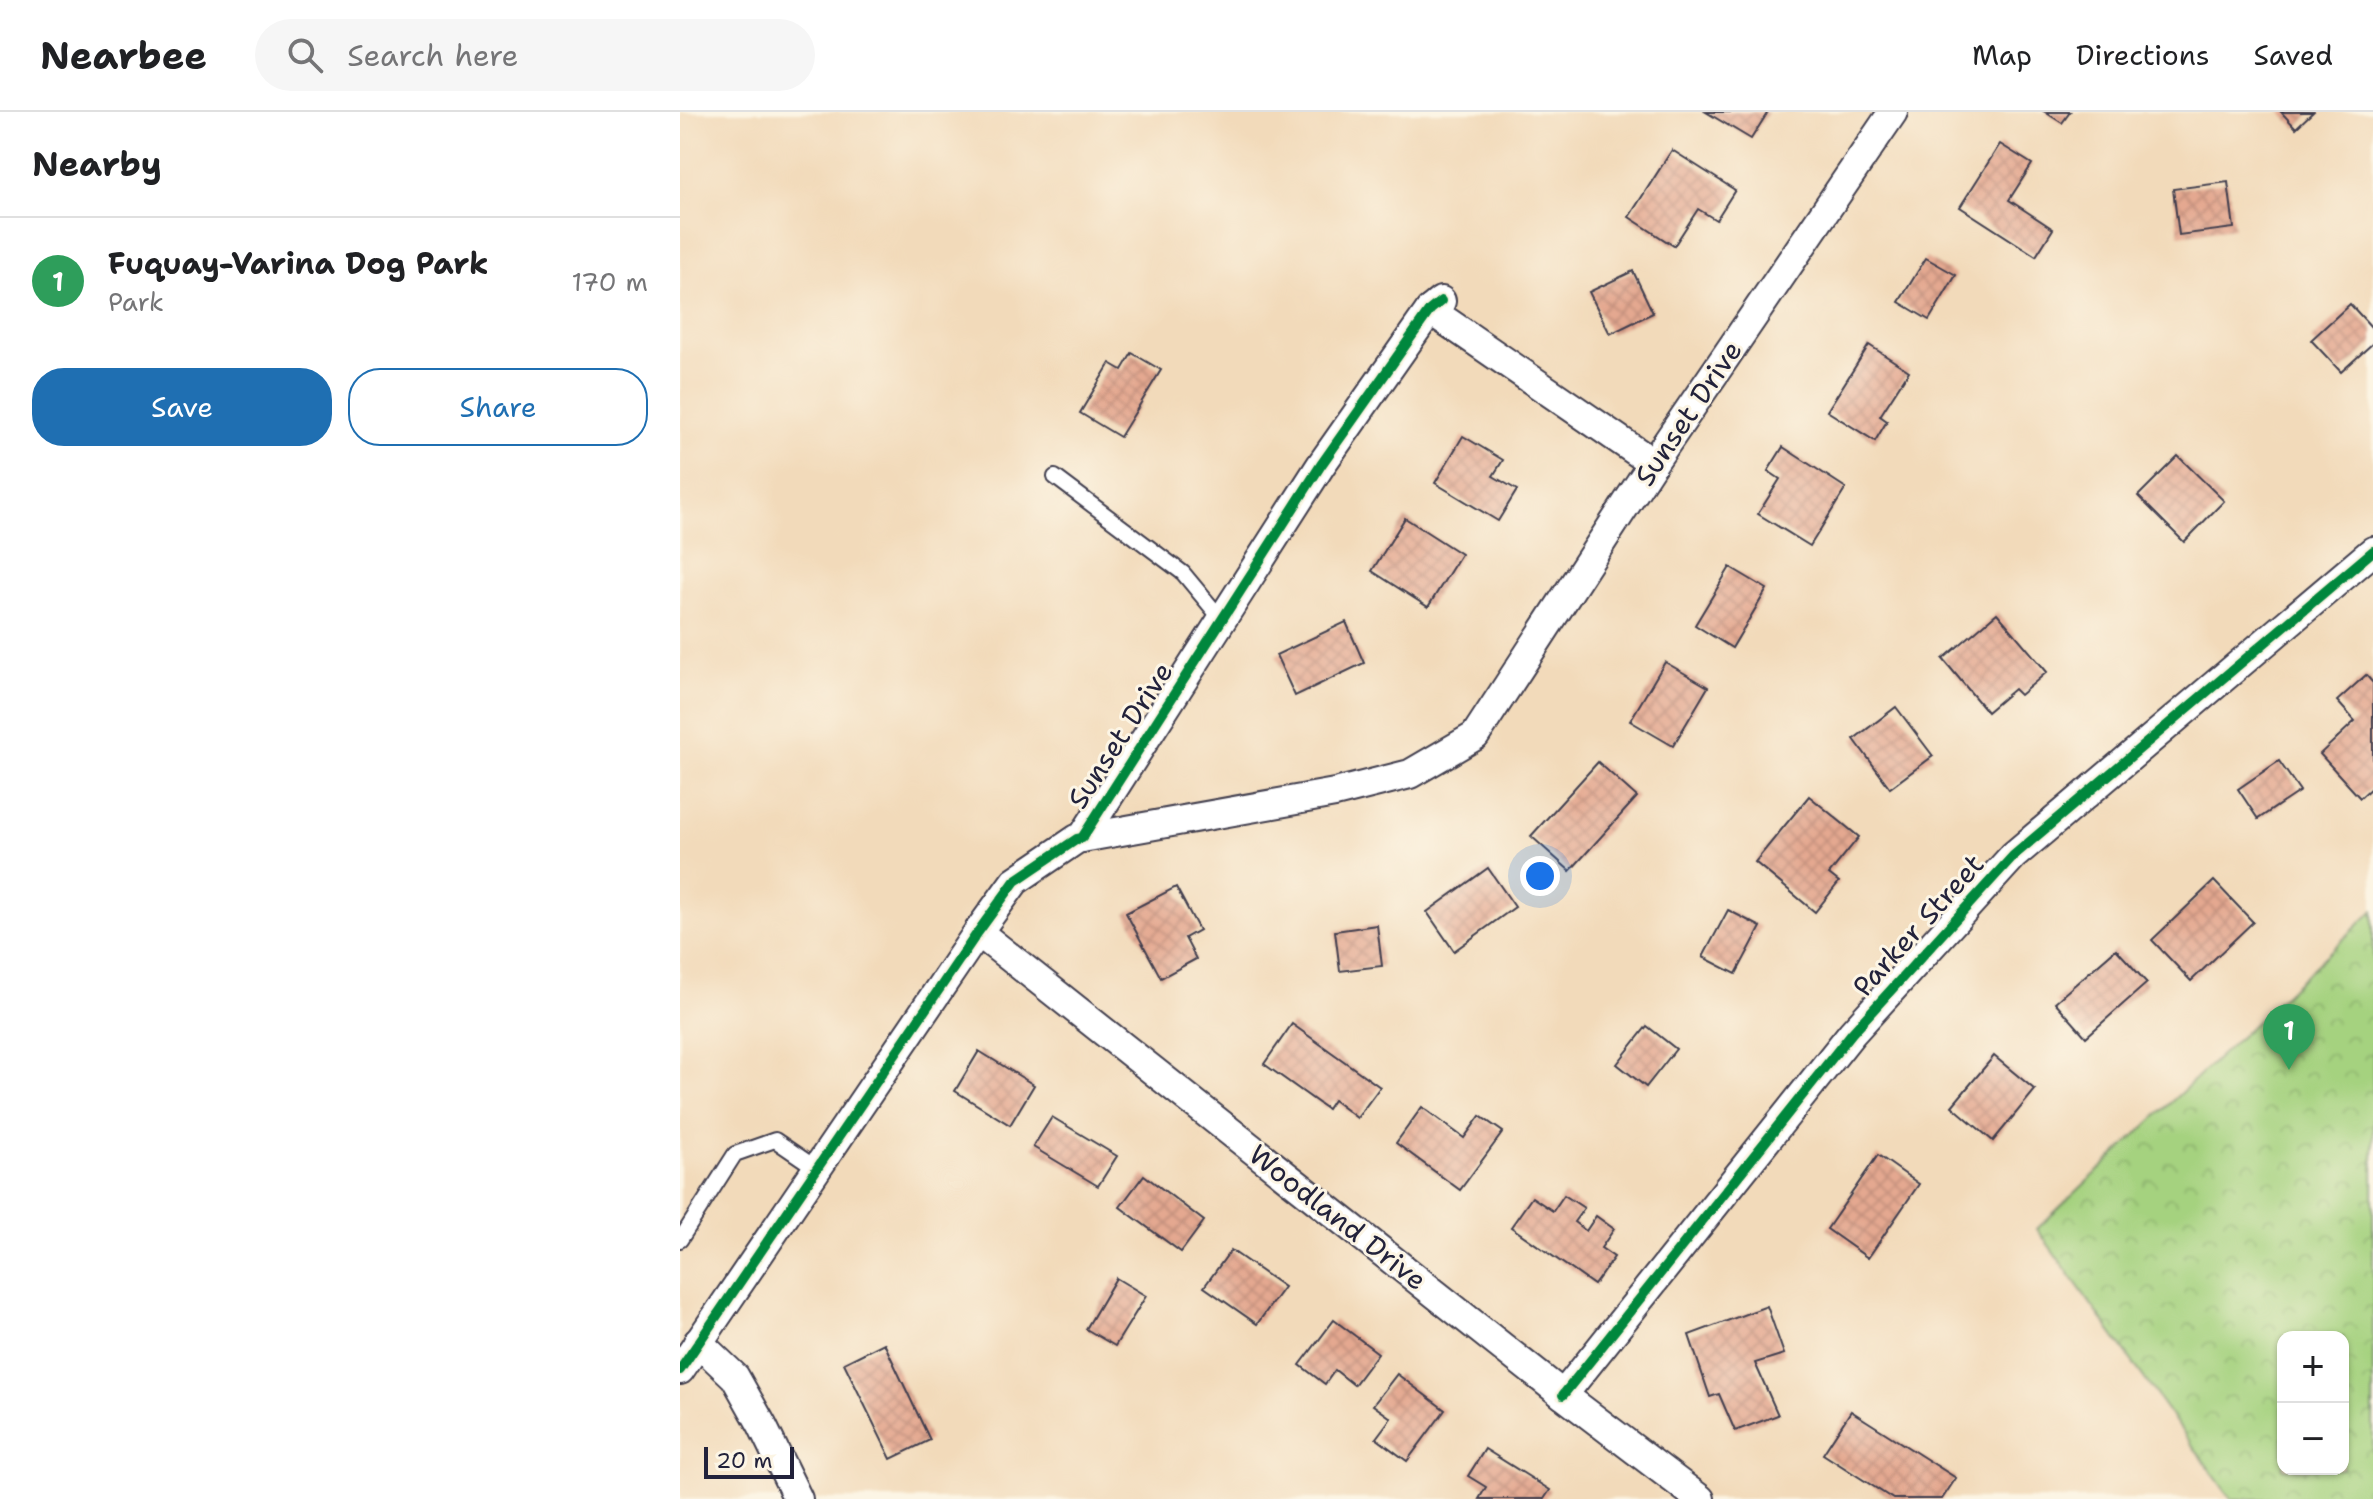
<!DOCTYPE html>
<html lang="en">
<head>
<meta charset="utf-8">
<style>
  body { margin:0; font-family:"Shantell Sans",sans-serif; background:#f6f6f6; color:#202124 }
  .controls { position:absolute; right:24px; bottom:24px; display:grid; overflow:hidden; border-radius:16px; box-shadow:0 2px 6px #0004 }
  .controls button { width:72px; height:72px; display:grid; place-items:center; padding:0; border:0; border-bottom:2px solid #e0e0e0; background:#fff; color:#202124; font:40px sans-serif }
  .scale { position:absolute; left:24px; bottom:20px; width:90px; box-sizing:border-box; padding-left:8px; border:4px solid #22223b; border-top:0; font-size:22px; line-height:28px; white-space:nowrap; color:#22223b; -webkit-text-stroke:6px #fcf5e5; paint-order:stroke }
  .you { position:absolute; left:860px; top:764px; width:28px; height:28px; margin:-20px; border:6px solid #fff; border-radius:50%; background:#1a73e8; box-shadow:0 0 0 12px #1a73e833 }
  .badge { display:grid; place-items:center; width:52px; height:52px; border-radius:50%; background:#1f6fb2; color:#fff; font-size:26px; font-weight:700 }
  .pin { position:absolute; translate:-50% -66px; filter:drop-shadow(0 2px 4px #0008) }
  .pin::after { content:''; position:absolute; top:42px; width:28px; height:24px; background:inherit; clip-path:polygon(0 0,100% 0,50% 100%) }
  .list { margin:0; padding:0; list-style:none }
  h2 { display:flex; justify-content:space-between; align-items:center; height:104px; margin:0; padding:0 32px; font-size:34px }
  h2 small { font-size:26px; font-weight:400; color:#757577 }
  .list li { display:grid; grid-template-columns:52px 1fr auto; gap:24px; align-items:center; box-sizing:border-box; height:128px; padding:0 32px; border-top:2px solid #e0e0e0 }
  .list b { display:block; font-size:30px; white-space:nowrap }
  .list p { margin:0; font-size:26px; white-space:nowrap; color:#757577 }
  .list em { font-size:26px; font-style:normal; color:#757577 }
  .actions { display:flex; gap:16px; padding:24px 32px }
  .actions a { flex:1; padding:18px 0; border:2px solid #1f6fb2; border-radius:32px; text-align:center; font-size:28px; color:#1f6fb2 }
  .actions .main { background:#1f6fb2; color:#fff }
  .icon { flex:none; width:44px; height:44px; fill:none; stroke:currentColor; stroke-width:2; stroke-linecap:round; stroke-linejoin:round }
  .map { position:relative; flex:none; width:1693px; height:1387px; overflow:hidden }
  header { display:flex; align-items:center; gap:48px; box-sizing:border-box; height:112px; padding:0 40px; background:#fff; border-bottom:2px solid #e0e0e0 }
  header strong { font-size:38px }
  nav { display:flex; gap:44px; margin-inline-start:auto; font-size:28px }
  .search { width:560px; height:72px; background:#f6f6f6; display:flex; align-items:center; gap:20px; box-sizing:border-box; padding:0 28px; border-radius:44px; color:#757577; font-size:30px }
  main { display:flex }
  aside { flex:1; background:#fff }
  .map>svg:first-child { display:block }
</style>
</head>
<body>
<header>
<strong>Nearbee</strong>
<div class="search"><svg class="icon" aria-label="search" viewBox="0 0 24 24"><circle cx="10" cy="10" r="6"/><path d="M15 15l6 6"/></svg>Search here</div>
<nav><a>Map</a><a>Directions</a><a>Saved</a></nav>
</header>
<main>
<aside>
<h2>Nearby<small></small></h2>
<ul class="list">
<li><span class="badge" style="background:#2e9e5b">1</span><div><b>Fuquay-Varina Dog Park</b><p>Park</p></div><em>170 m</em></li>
</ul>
<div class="actions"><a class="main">Save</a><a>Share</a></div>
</aside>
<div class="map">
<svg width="1693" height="1387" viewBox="0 0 1693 1387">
  <defs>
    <pattern id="park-crowns" width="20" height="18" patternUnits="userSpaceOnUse" patternTransform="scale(2)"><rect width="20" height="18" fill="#a5d27f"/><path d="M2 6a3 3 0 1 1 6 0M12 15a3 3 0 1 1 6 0" fill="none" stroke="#8eb46f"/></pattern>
    <pattern id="building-cross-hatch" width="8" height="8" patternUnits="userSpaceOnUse" patternTransform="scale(2)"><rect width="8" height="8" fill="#e4a890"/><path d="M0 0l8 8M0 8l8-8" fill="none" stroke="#c3907d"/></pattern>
  </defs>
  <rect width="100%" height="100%" fill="#fcf5e5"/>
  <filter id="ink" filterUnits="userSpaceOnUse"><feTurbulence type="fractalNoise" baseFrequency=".0125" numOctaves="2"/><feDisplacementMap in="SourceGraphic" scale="16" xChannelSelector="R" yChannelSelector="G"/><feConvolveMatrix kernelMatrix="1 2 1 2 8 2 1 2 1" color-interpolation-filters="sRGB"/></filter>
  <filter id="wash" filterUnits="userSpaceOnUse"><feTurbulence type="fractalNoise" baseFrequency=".006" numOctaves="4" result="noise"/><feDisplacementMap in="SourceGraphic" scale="32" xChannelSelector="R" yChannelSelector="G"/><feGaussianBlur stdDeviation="1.8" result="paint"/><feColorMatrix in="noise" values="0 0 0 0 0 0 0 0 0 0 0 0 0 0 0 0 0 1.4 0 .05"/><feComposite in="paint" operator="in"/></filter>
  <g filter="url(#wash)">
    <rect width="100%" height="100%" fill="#f2daba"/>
    <path fill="url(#park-crowns)" stroke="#647a5d" stroke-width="2" fill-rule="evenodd" d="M1693 799V1387H1551L1357 1117ZM1603 1225H1663V1357H1603Z"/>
    <g id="blocks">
      <g fill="url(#building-cross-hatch)">
        <polygon points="1026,0 1088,0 1071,27"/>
        <polygon points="1365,0 1390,0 1382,11"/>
        <polygon points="1601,0 1633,0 1616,16"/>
        <polygon points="1320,32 1352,52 1329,88 1373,117 1356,144 1280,95"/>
        <polygon points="992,38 1055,78 1036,108 1018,97 994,134 949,105"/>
        <polygon points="1548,70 1554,116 1499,123 1493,77"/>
        <polygon points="1246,146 1276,163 1249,208 1219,190"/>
        <polygon points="953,159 973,201 930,222 909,180"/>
        <polygon points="1670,192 1693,217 1693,231 1661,260 1631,228"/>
        <polygon points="1189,233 1229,259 1200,304 1207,309 1195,329 1147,299"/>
        <polygon points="452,241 481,258 440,325 400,301 430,251 442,258"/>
        <polygon points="783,324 823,348 813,364 837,378 818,409 755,371"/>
        <polygon points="1103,335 1166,376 1130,434 1078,402 1100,367 1088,359"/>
        <polygon points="1498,344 1544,389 1504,430 1458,384"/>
        <polygon points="725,406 781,442 748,495 692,459"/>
        <polygon points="1050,455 1087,477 1052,536 1015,513"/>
        <polygon points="1317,501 1367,560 1340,583 1334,577 1307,600 1263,547"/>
        <polygon points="666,510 684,551 615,584 596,543"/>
        <polygon points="985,550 1028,575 993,634 950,609"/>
        <polygon points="1686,563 1693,571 1693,674 1680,686 1640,642 1675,609 1657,589"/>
        <polygon points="1216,595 1253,644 1210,676 1174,627"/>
        <polygon points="1599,649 1620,679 1578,707 1558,677"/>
        <polygon points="918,650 957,685 890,759 851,724"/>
        <polygon points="1129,684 1179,725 1149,762 1159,770 1135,800 1075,750"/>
        <polygon points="808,756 835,795 774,839 747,800"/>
        <polygon points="1534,769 1573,810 1511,869 1472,828"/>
        <polygon points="496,775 519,818 505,826 516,847 481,866 446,801"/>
        <polygon points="1048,798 1081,815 1056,862 1023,845"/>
        <polygon points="697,813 702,854 660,859 655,819"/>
        <polygon points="1436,837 1467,871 1406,925 1375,890"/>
        <polygon points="612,912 700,975 677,1006 653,988 647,997 584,952"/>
        <polygon points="967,914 996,937 966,975 937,952"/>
        <polygon points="299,939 354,973 330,1013 275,979"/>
        <polygon points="1314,944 1355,978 1313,1029 1272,994"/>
        <polygon points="742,995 784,1026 800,1004 823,1020 780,1078 716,1031"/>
        <polygon points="372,1005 437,1044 418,1074 353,1035"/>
        <polygon points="1198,1043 1239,1072 1188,1146 1147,1117"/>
        <polygon points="464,1063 524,1109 501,1140 440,1095"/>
        <polygon points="884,1083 904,1096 894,1110 906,1119 916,1104 934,1117 921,1136 934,1145 914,1173 831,1115 852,1085 873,1099"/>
        <polygon points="551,1138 604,1175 577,1212 524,1175"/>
        <polygon points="436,1166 466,1184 435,1234 406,1217"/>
        <polygon points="1087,1194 1104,1242 1075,1251 1098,1303 1055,1319 1039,1282 1030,1285 1009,1223"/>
        <polygon points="654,1208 698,1241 674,1273 655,1258 645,1272 620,1253"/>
        <polygon points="204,1231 250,1328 211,1347 164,1251"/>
        <polygon points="717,1262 765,1298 727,1349 696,1326 711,1306 693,1293"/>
        <polygon points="1171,1299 1276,1366 1262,1387 1213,1387 1143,1342"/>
        <polygon points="805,1337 870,1378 864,1387 799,1387 806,1375 788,1364"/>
      </g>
    </g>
  </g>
  <g filter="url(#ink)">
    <use href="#blocks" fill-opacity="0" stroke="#413e4e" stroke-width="2"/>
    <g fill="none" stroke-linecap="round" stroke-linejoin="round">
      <g stroke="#413e4e" stroke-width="18">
        <g id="lane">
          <polyline points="375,365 503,461 542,508"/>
          <polyline points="0,1128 55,1042 95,1028 136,1056"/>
        </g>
      </g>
      <g stroke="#413e4e" stroke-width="32">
        <g id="street">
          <polyline points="750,198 973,351"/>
          <polyline points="402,726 655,681 730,662 795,624 973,351 1213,0"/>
          <polyline points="298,820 883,1283 1020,1387"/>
          <polyline points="18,1230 55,1265 82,1313 118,1387"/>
          <polyline points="0,1258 298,820 335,769 397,727 402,726 641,353 750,198 761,189"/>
          <polyline points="883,1283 1172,921 1333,744 1693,439"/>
        </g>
      </g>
      <use href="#lane" stroke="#fff" stroke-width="14"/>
      <use href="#street" stroke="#fff" stroke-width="28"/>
      <g stroke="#fcf5e5" stroke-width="15">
        <g id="cycleway">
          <polyline points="0,1258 298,820 335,769 397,727 402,726 641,353 750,198 761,189"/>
          <polyline points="883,1283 1172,921 1333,744 1693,439"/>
        </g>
      </g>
      <use href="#cycleway" stroke="#00873e" stroke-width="10"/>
    </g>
  </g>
  <g text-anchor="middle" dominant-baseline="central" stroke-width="6" stroke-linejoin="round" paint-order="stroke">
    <g font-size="28" fill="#22223b" stroke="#fcf5e5">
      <text transform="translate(1008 301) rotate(-56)">Sunset Drive</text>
      <text transform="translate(440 623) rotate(-57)">Sunset Drive</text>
      <text transform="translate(1238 813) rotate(-48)">Parker Street</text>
      <text transform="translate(658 1105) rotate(38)">Woodland Drive</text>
    </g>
  </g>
</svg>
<div class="controls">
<button>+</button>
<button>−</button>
</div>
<div class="scale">20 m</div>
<div class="you"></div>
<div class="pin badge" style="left:1609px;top:958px;background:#2e9e5b">1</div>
</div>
</main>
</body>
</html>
